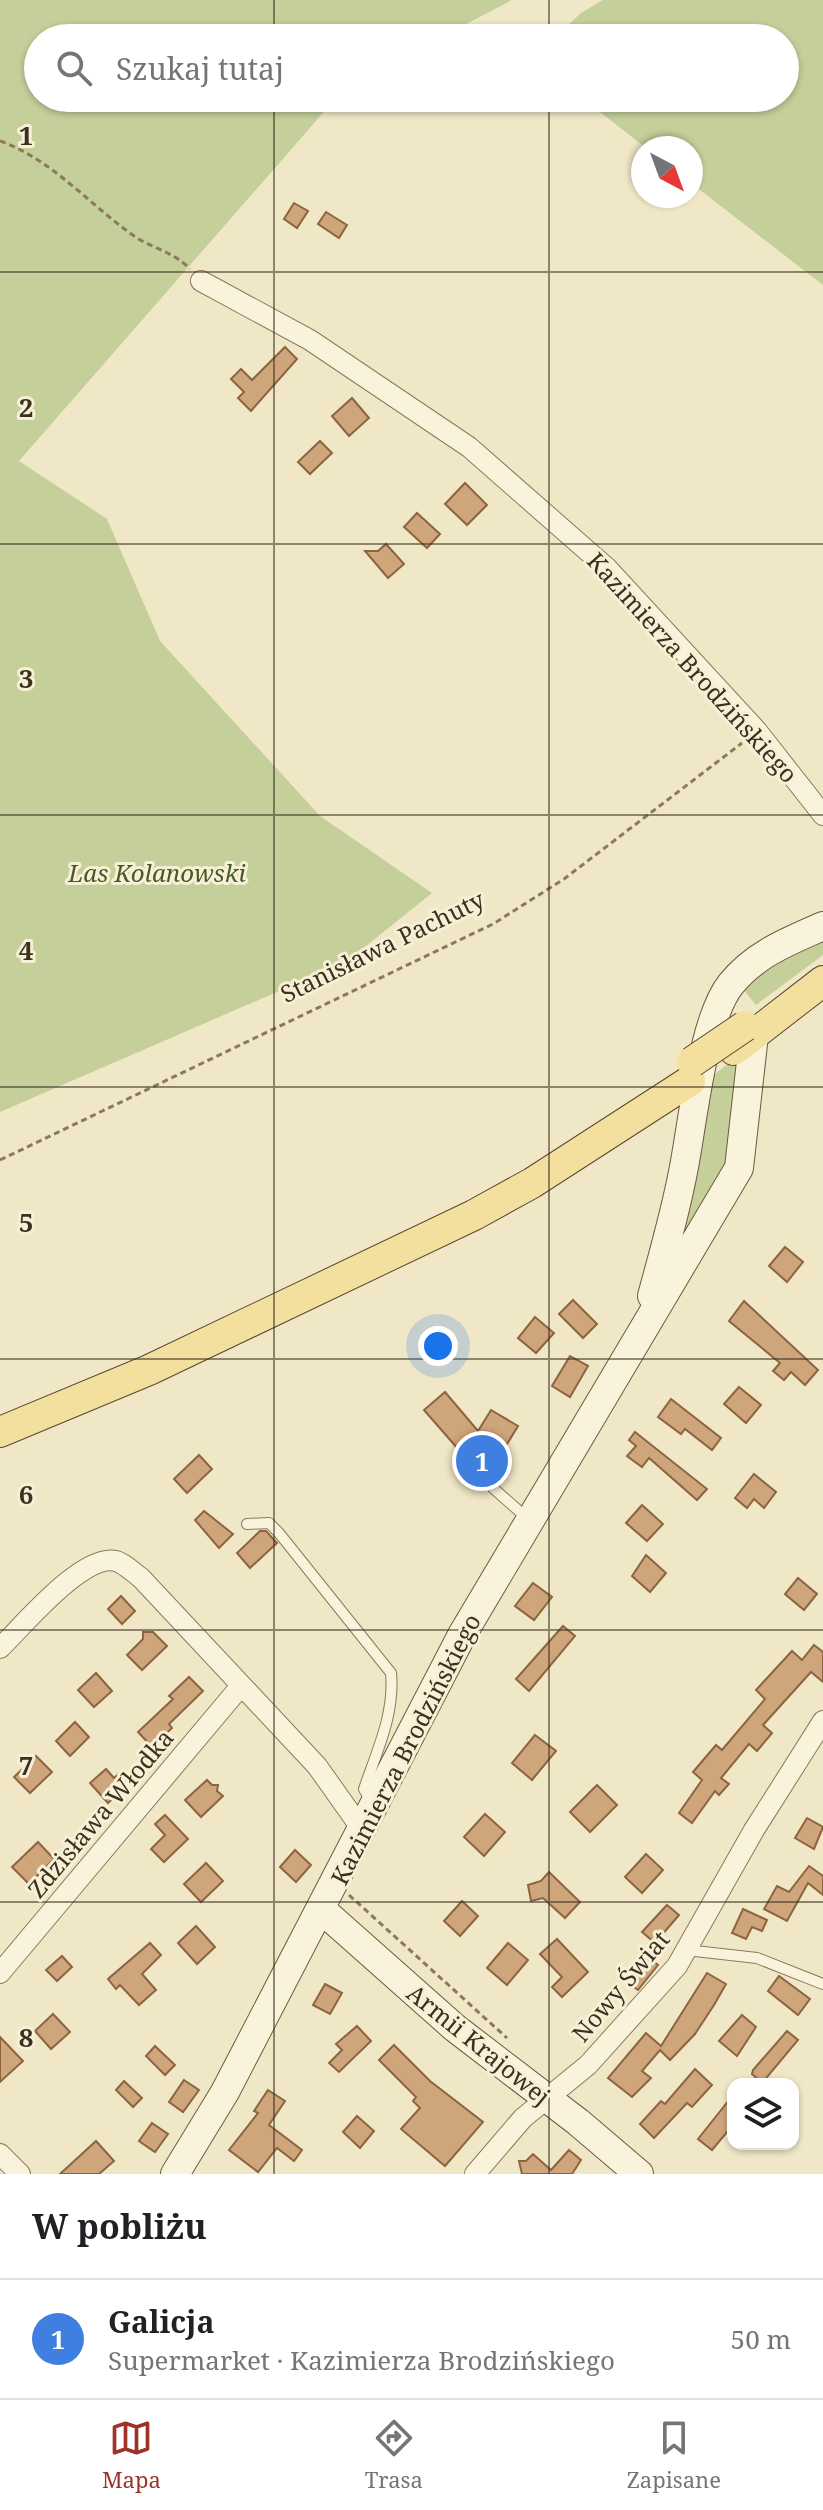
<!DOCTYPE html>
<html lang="pl">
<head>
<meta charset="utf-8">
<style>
  body { margin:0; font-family:"Noto Serif",serif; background:#f2f2f2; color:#202124 }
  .controls { position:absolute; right:24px; bottom:24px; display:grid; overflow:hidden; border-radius:16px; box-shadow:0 2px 6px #0004 }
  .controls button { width:72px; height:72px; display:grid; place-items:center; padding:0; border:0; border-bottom:2px solid #e0e0e0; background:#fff; color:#202124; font:40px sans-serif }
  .compass { position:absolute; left:631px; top:136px; width:72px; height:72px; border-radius:50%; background:#fff; box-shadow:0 2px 6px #0004; rotate:139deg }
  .you { position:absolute; left:438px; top:1346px; width:28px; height:28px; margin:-20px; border:6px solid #fff; border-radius:50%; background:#1a73e8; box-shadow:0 0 0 12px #1a73e833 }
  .badge { display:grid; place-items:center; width:52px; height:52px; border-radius:50%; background:#9d3229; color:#fff; font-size:26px; font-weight:700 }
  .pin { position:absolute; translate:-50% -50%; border:4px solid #fff; box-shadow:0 2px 8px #0006 }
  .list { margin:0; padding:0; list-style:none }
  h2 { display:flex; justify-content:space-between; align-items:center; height:104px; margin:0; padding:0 32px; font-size:34px }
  h2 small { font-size:26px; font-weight:400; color:#757577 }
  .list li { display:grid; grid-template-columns:52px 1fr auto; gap:24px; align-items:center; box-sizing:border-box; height:120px; padding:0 32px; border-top:2px solid #e0e0e0 }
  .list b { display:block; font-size:30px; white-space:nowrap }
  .list p { margin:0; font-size:26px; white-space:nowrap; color:#757577 }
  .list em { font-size:26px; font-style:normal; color:#757577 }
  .icon { flex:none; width:44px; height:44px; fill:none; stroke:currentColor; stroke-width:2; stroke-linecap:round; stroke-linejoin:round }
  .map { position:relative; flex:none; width:823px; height:2174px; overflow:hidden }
  .search { position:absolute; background:#fff; box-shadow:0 2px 6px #0004; left:24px; right:24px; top:24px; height:88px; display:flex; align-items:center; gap:20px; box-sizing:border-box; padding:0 28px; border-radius:44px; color:#757577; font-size:30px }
  .sheet { height:224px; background:#fff }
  nav { display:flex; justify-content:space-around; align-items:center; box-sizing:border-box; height:112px; border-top:2px solid #e0e0e0; background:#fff; font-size:22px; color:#757577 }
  nav a { display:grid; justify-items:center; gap:4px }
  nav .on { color:#9d3229 }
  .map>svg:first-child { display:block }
</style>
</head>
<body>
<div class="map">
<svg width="823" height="2174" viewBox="0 0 823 2174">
  <rect width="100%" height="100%" fill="#f0e7c7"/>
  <g fill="#c4cf9a">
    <polygon points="0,0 512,0 440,38 38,38 38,98 336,98 19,461 107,519 160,641 320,816 432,893 346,962 0,1112"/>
    <polygon points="603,0 823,0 823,285 691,183 691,148 646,148 582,98 785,98 785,38 554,38 581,13"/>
    <polygon points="823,934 823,955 756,1005 743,989 757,971"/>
    <polygon points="730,1062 736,1067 738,1084 728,1165 669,1270 709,1079"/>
  </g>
  <g fill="#cfa57c" stroke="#8c6440" stroke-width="2">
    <polygon points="294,203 308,211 297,228 284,219"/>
    <polygon points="326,212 347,225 339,238 318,224"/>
    <polygon points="285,347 297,359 251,411 238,398 244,392 231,379 241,369 252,380"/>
    <polygon points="352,398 369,418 349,436 332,416"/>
    <polygon points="320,441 332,453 310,474 298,462"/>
    <polygon points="465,483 487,505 467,525 445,504"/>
    <polygon points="417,513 440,534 427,548 404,527"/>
    <polygon points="386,544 404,564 388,578 365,551 378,551"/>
    <polygon points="785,1247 803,1262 787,1282 769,1266"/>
    <polygon points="573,1300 597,1324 583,1338 559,1314"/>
    <polygon points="744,1301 818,1370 805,1385 791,1372 784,1380 773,1371 780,1363 729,1321"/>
    <polygon points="535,1317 554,1333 536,1353 518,1338"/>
    <polygon points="570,1356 588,1366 570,1397 552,1386"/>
    <polygon points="739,1387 761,1405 746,1423 724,1404"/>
    <polygon points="445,1392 478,1431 491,1410 518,1426 501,1454 479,1473 424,1410"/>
    <polygon points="671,1399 721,1438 712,1450 685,1429 681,1434 658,1417"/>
    <polygon points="635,1432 707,1489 697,1500 649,1458 642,1467 627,1456 636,1446 629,1440"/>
    <polygon points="199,1455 212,1469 187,1493 174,1479"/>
    <polygon points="754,1474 776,1492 764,1508 754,1499 747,1508 735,1498"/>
    <polygon points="642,1505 663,1524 647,1541 626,1523"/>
    <polygon points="204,1511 233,1534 219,1548 195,1520"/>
    <polygon points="260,1531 266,1531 277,1543 250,1568 237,1553"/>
    <polygon points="646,1555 666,1573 650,1592 632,1576"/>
    <polygon points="798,1578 817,1594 804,1610 785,1594"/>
    <polygon points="533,1583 552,1597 534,1620 515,1606"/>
    <polygon points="121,1596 135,1611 122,1624 108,1609"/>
    <polygon points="563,1626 575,1636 529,1691 516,1679"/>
    <polygon points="143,1632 153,1632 167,1646 142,1670 127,1655 143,1639"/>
    <polygon points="814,1645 823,1652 823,1682 811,1672 763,1725 772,1733 757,1751 749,1744 721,1778 729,1784 719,1795 715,1791 692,1823 679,1813 702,1780 693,1772 716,1745 722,1750 765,1699 756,1690 792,1651 802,1660"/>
    <polygon points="96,1673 112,1691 94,1707 78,1690"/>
    <polygon points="189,1677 203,1691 169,1724 172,1728 152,1747 138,1732 173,1699 169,1696"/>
    <polygon points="75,1722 89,1737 70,1756 56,1741"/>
    <polygon points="535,1735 556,1751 532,1780 512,1763"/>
    <polygon points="36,1756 52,1772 30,1793 14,1777"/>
    <polygon points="106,1769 114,1778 122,1771 132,1781 108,1803 90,1783"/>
    <polygon points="207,1780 212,1785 218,1785 217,1791 223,1796 201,1817 185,1800"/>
    <polygon points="597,1785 617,1805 590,1832 570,1812"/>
    <polygon points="485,1814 505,1832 484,1856 464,1837"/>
    <polygon points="165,1815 188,1839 164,1862 151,1849 165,1835 155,1824"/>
    <polygon points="807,1818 823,1827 814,1849 795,1838"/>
    <polygon points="38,1842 54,1859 29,1884 12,1867"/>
    <polygon points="295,1850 311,1865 296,1882 280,1867"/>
    <polygon points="646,1854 663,1870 642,1893 625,1877"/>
    <polygon points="206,1863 223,1881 201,1902 184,1884"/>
    <polygon points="809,1866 823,1876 823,1895 808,1883 787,1921 764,1909 777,1886 789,1892"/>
    <polygon points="549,1872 580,1902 565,1918 543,1898 531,1901 528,1885 541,1881"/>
    <polygon points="462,1901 478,1916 460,1936 444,1921"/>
    <polygon points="667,1905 679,1915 655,1943 642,1932"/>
    <polygon points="743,1909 767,1920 762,1931 752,1927 746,1939 732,1933"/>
    <polygon points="196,1926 215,1947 197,1964 178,1943"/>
    <polygon points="557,1939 588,1972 562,1997 552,1987 562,1977 540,1954"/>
    <polygon points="150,1943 161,1955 142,1974 156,1990 139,2005 120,1985 116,1989 108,1979"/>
    <polygon points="508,1943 528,1960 507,1985 487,1968"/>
    <polygon points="645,1955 658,1965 638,1990 625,1981"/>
    <polygon points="62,1956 72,1967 57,1981 46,1970"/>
    <polygon points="707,1973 726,1984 714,2005 695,2034 670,2060 660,2050 642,2071 651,2078 632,2097 608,2078 646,2033 661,2046"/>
    <polygon points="779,1976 810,1999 798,2015 768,1991"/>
    <polygon points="325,1984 342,1993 330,2014 313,2005"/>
    <polygon points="53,2014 70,2032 51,2049 35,2031"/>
    <polygon points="742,2015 756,2027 737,2056 719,2041"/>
    <polygon points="357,2026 371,2041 339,2072 329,2063 342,2050 336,2044"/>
    <polygon points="787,2031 798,2040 762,2083 752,2074 753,2070"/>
    <polygon points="0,2037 23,2061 0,2082"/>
    <polygon points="394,2045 430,2081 483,2122 445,2166 401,2129 420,2108 413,2101 416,2097 379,2060"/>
    <polygon points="155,2046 175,2065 165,2075 146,2056"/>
    <polygon points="695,2069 712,2085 692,2107 687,2103 654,2138 640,2124 661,2101 665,2104"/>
    <polygon points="184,2080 199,2090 183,2112 169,2102"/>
    <polygon points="124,2081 142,2098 133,2107 116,2090"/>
    <polygon points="268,2090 285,2101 269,2125 302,2150 294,2161 277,2148 258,2172 229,2150 258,2113 254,2111"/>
    <polygon points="733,2095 733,2125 712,2150 698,2139"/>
    <polygon points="357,2116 374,2131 360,2148 343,2132"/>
    <polygon points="152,2123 168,2134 155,2152 139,2141"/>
    <polygon points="96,2141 114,2161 99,2174 60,2174"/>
    <polygon points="569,2150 581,2160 572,2174 522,2174 519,2161 526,2161 533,2154 551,2170"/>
  </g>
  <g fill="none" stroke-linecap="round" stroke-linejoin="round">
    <g stroke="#8c795b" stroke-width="12">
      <g id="lane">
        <polyline points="493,1488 528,1519"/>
        <path d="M247 1524 269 1523 279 1533 391 1673C395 1713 377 1751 364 1789L370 1800"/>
        <polyline points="686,1950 757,1958 823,1984"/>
      </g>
    </g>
    <g stroke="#8c795b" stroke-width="22">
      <g id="street">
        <polyline points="201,281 310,340 469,447 607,568 757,731 823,815"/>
        <path d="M0 1648C23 1626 83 1553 116 1561 124 1563 134 1573 141 1578L317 1766 361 1828"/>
        <polyline points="0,1973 240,1687"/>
        <polyline points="0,2154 20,2174"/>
        <polyline points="475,2174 523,2118 588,2065 677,1966 754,1830 823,1721"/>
      </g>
    </g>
    <g stroke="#6e5a3e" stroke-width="30">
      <g id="secondary">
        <path d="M652 1296C663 1255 675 1214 683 1172 693 1123 702 1020 731 984 755 954 789 941 823 926"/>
        <polyline points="322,1910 455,2028 578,2122 639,2174"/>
        <polyline points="175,2174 225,2092 462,1635 739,1168 754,1035"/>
      </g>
    </g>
    <g stroke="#5a472f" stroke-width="32">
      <g id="primary">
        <polyline points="734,1050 823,981"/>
        <polyline points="0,1432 149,1370 474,1215 532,1183 690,1081"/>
      </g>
    </g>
    <g stroke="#8c795b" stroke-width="3" stroke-dasharray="6 4" stroke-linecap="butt">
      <path d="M0 141C55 161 90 206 137 238 155 249 175 253 190 269"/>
      <polyline points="0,1160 493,924 564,879 742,743"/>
      <polyline points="349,1895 507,2038"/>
    </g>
    <use href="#lane" stroke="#faf3db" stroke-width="10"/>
    <use href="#street" stroke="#faf3db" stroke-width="20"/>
    <use href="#secondary" stroke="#faf3db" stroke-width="28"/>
    <use href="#primary" stroke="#f3df9e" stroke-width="30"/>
    <g stroke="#5a472f" stroke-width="32" stroke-linecap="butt">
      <polyline id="primary-bridge" points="692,1062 745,1026"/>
    </g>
    <use href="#primary-bridge" stroke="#f3df9e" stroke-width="30"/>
  </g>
  <path fill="none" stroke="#3c301f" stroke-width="2" stroke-opacity="0.55" d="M274 0V38M549 0V38M274 98V2174M549 98V2174M0 272H823M0 544H823M0 815H823M0 1087H823M0 1359H823M0 1630H823M0 1902H823"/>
  <g text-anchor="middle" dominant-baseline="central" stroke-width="6" stroke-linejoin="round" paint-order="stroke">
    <g font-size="24" fill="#3c301f" stroke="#f7f0d7">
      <text transform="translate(693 667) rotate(48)">Kazimierza Brodzińskiego</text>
      <text transform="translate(382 946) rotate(-26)">Stanisława Pachuty</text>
      <text transform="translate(405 1749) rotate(-63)">Kazimierza Brodzińskiego</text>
      <text transform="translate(100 1813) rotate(-50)">Zdzisława Włodka</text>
      <text transform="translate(620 1986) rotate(-50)">Nowy Świat</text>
      <text transform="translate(479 2044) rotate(39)">Armii Krajowej</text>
    </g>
    <g font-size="24" font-style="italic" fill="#485925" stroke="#f7f0d7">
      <text x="157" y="872">Las Kolanowski</text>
    </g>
  </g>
  <g font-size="26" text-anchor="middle" font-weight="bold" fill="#3c301f" stroke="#f7f0d7" stroke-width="6" stroke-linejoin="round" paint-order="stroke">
    <text x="26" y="145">1</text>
    <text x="26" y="417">2</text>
    <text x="26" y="688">3</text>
    <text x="26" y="960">4</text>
    <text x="26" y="1232">5</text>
    <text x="26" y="1504">6</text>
    <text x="26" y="1775">7</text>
    <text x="26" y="2047">8</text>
  </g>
</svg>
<div class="controls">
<button><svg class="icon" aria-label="layers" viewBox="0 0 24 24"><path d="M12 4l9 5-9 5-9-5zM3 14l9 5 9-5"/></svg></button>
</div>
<svg class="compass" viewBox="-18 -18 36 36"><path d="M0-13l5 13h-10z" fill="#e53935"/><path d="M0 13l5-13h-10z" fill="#757577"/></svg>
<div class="you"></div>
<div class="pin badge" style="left:482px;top:1461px;background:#3f7fe0">1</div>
<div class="search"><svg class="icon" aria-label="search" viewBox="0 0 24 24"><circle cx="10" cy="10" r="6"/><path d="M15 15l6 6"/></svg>Szukaj tutaj</div>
</div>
<section class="sheet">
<h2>W pobliżu<small></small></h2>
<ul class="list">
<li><span class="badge" style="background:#3f7fe0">1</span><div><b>Galicja</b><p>Supermarket · Kazimierza Brodzińskiego</p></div><em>50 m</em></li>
</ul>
</section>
<nav>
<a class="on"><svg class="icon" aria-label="map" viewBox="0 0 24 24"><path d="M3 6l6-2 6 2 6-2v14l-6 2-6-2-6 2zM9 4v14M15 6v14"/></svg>Mapa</a>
<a><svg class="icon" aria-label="directions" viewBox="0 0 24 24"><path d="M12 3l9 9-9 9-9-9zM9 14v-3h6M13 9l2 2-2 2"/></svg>Trasa</a>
<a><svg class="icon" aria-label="saved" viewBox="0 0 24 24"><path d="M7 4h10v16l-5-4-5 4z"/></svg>Zapisane</a>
</nav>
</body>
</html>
